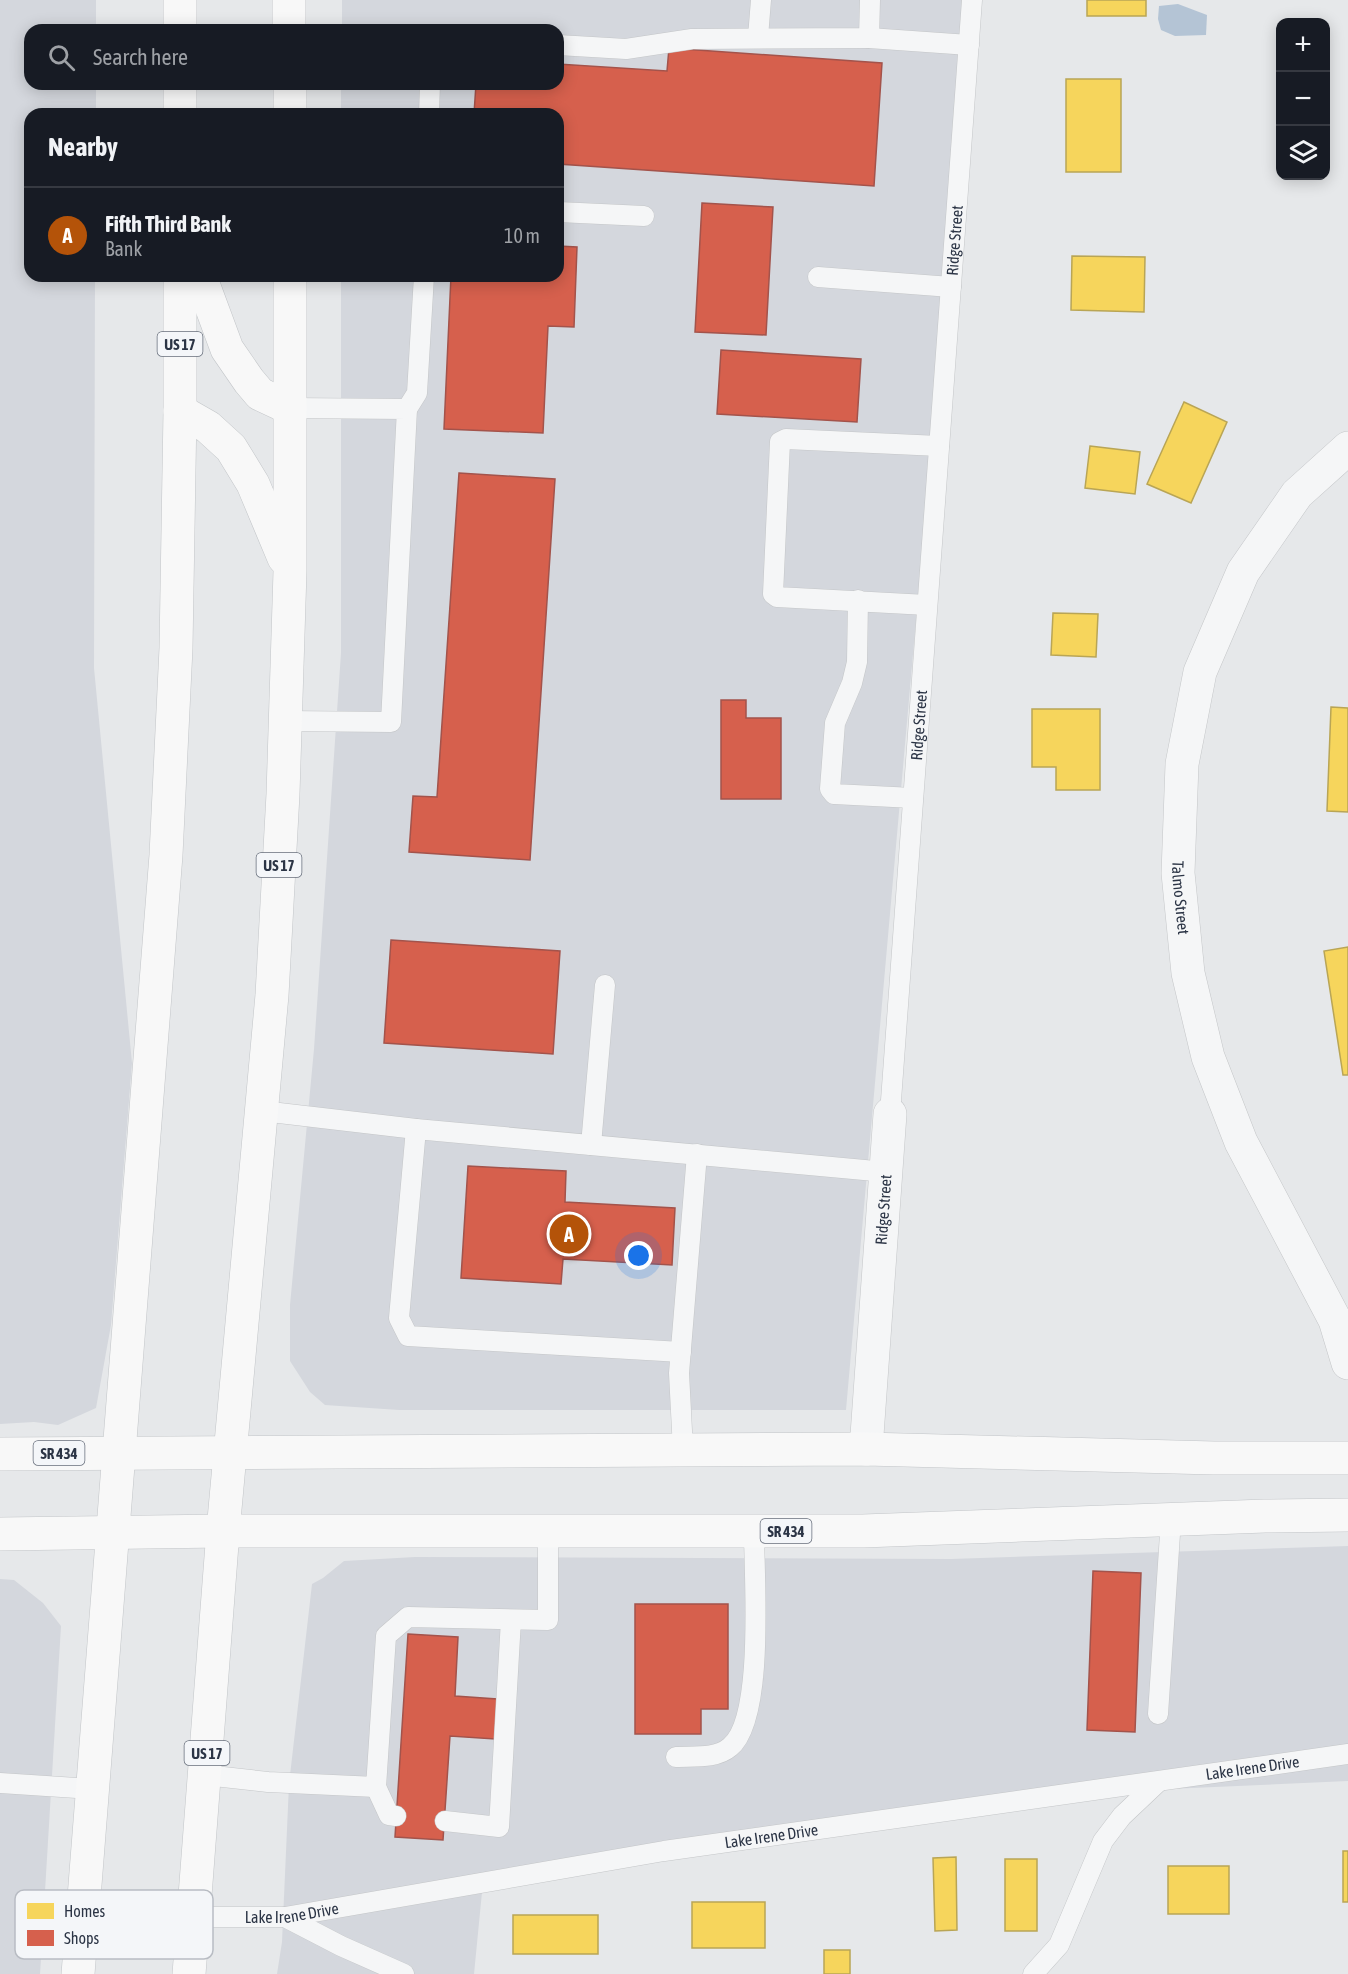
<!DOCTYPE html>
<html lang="en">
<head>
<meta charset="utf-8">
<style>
  body { margin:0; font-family:"Asap Condensed",sans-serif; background:#242831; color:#f1f3f6 }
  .controls { position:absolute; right:18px; top:18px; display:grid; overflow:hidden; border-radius:12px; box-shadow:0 3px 15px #0003 }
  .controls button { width:54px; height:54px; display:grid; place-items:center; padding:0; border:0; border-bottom:2px solid #363941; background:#171b24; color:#f1f3f6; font:30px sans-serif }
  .you { position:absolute; left:639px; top:1256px; width:21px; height:21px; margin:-15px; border:4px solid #fff; border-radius:50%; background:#1a73e8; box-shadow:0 0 0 9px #1a73e833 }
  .badge { display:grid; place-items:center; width:39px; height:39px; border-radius:50%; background:#b45309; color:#fff; font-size:20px; font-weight:700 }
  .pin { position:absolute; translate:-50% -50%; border:3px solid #fff; box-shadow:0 2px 6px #0006 }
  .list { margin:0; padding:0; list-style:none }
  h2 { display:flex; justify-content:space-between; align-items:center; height:78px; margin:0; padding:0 24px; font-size:26px }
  h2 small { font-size:20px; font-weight:400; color:#9ea1a6 }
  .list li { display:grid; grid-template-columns:39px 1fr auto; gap:18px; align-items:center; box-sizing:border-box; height:96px; padding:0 24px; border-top:2px solid #363941 }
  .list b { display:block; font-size:22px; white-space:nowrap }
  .list p { margin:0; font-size:20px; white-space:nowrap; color:#9ea1a6 }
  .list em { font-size:20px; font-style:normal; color:#9ea1a6 }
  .icon { flex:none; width:33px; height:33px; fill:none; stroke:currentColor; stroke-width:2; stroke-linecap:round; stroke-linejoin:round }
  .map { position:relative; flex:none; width:1348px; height:1974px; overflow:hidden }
  .search { position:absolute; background:#171b24; box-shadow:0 3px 15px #0003; left:24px; top:24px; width:540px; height:66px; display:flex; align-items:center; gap:15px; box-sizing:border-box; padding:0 21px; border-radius:18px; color:#9ea1a6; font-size:22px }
  .panel { position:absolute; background:#171b24; box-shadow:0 3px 15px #0003; left:24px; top:108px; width:540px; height:174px; border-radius:18px }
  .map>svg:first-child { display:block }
</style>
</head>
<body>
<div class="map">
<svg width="1348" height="1974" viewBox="0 0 1348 1974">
  <rect width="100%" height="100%" fill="#e6e8ea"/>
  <g fill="#d4d7dd">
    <polygon points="0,0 96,0 96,30 30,30 30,84 96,84 96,114 30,114 30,276 95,276 94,668 132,1063 111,1325 96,1408 58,1425 34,1422 0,1424"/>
    <polygon points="342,0 971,0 846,1410 399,1410 325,1405 310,1392 290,1361 290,1305 314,1049 341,653 341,276 558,276 558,114 341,114 341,84 558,84 558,30 342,30"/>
    <polygon points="1348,1546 1348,1781 1169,1789 810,1825 483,1882 474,1974 277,1974 282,1942 289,1784 312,1584 323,1578 344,1561 415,1557 951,1559"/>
    <polygon points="0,1579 14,1580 43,1603 61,1626 40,1974 0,1974"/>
  </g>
  <polygon fill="#b4c4d5" points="1178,4 1207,15 1206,35 1175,36 1161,30 1158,19 1159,6"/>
  <g fill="#f6d55c" stroke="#b9a555" stroke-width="1.5">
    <rect x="1087" y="0" width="59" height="16"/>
    <rect x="1066" y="79" width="55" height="93"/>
    <polygon points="1072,256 1145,257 1144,312 1071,310"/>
    <polygon points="1184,402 1227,422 1191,503 1147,484"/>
    <polygon points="1090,446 1140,452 1135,494 1085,488"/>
    <polygon points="1053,613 1098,614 1096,657 1051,655"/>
    <polygon points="1331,707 1348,708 1348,812 1327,811"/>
    <polygon points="1032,709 1100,709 1100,790 1056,790 1056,767 1032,767"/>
    <polygon points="1348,947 1348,1075 1343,1075 1324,951"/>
    <rect x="1343" y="1851" width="5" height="51"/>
    <polygon points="956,1857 957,1930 935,1931 933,1858"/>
    <rect x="1005" y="1859" width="32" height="72"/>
    <rect x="1168" y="1866" width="61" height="48"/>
    <rect x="692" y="1902" width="73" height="46"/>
    <rect x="513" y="1915" width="85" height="39"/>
    <rect x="824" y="1950" width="26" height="24"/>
  </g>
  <g fill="#d6604d" stroke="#a3534b" stroke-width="1.5">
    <polygon points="669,48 882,63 874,186 558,164 558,114 474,114 476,84 558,84 558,64 667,71"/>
    <polygon points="702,203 773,207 766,335 695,332"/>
    <polygon points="558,246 577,247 574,327 548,326 543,433 444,429 451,276 558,276"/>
    <polygon points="721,350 861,359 857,422 717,414"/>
    <polygon points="459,473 555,479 530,860 409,852 413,796 437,797"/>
    <polygon points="721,700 746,700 746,718 781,718 781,799 721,799"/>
    <polygon points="391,940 560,951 553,1054 384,1043"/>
    <polygon points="468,1166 566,1171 565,1202 675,1208 672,1265 563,1259 561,1284 461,1278"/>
    <polygon points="1093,1571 1141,1573 1135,1732 1087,1730"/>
    <polygon points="635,1604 728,1604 728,1709 701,1709 701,1734 635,1734"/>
    <polygon points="408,1634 458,1637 455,1696 497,1699 495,1739 450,1736 443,1840 395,1837"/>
  </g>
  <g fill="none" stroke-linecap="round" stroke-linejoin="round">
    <g stroke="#c4c6c8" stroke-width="21">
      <g id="service">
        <polyline points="758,37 761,0"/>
        <polyline points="869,38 969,45"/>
        <polyline points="558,45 626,49 692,39 869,38 870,0"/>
        <polyline points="429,114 430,84"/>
        <polyline points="558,212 644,216"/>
        <polyline points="818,277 951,287"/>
        <polyline points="407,409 417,393 424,276"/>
        <polyline points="858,600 857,662 852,683 835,723 830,789 834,794 913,798"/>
        <polyline points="927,605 777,597 773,594 780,442 786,439 939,446"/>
        <polyline points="285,721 391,722 407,409 290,408"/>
        <polyline points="262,1111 416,1129"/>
        <path id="s1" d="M890 1114 972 0"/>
        <polyline points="591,1145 605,985"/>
        <polyline points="681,1352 408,1336 399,1318 416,1129 886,1172"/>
        <polyline points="683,1450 679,1373 697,1154"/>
        <polyline points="1158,1714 1171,1519"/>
        <path d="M676 1757C694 1756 716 1759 730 1747 765 1719 754 1576 754 1531"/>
        <polyline points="205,1775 268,1782 376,1787 386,1636 408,1617 548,1620 548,1531"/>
        <polyline points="0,1783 92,1789"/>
        <polyline points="376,1787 389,1815 396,1816"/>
        <polyline points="445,1821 499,1827 511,1620"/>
        <path id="s2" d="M194 1917H285L664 1851 1348 1754"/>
        <polyline points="285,1917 341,1946 404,1974"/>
        <polyline points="1033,1974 1059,1945 1103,1841 1122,1816 1158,1782"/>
      </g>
    </g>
    <g stroke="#c4c6c8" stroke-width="34">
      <g id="minor">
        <path id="s3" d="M1348 448 1297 494 1243 572 1200 672 1182 764 1178 873 1188 973 1208 1057 1241 1142 1335 1320 1348 1363"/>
        <path id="s4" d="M866 1449 890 1114"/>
      </g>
    </g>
    <g stroke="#c2c5c8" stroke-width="34">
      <g id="primary">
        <polyline points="289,0 289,30"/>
        <polyline points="180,30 180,0"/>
        <polyline points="180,84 180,114"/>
        <polyline points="290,84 290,114"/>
        <polyline points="200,276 227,349 249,381 260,394 290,408"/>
        <polyline points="180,411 208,427 231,448 253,484 284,558"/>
        <polyline points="0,1454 866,1449 1214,1458 1348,1458"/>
        <polyline points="0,1534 223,1531 863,1531 1265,1516 1348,1515"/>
        <polyline points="78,1974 166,855 176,648 180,411 180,276"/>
        <polyline points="189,1974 223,1531 272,995 283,794 290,571 290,276"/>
      </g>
    </g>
    <use href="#service" stroke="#f5f6f7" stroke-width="20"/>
    <use href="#minor" stroke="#f5f6f7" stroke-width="33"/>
    <use href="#primary" stroke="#f8f8f8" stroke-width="33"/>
  </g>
  <g text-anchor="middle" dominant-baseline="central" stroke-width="6" stroke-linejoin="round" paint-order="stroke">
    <g fill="#f4f6f9" stroke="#676e7b" stroke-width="1.5">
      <rect x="157.5" y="332" width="45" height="24" rx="4.5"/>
      <rect x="256.5" y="853" width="45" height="24" rx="4.5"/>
      <rect x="33.5" y="1441" width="51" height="24" rx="4.5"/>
      <rect x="760.5" y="1519" width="51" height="24" rx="4.5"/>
      <rect x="184.5" y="1741" width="45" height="24" rx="4.5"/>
    </g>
    <g font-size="15" font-weight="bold" fill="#2b3445">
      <text x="180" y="344">US 17</text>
      <text x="279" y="865">US 17</text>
      <text x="59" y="1453">SR 434</text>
      <text x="786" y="1531">SR 434</text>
      <text x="207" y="1753">US 17</text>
    </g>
    <g font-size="16" fill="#2b3445" stroke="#f4f6f9">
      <text stroke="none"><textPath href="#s1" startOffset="876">Ridge Street</textPath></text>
      <text stroke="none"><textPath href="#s1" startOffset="390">Ridge Street</textPath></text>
      <text stroke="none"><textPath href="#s3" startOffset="500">Talmo Street</textPath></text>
      <text stroke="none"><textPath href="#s4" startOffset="240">Ridge Street</textPath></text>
      <text stroke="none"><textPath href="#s2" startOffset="1070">Lake Irene Drive</textPath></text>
      <text stroke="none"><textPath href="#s2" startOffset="584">Lake Irene Drive</textPath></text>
      <text stroke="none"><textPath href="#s2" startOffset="98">Lake Irene Drive</textPath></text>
    </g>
  </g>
  <rect x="15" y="1890" width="198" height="69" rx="9" fill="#f4f6f9" stroke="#b8bcc3" stroke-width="1.5"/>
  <rect x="27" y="1903" width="27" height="16" fill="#f6d55c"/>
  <rect x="27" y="1930" width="27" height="16" fill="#d6604d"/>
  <g font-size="16" fill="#2b3445">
    <text x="64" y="1917">Homes</text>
    <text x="64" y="1944">Shops</text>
  </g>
</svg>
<div class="controls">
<button>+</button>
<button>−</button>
<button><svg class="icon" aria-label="layers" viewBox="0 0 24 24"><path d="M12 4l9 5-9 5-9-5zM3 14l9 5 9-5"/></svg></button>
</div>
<div class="you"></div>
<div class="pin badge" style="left:569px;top:1234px">A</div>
<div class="search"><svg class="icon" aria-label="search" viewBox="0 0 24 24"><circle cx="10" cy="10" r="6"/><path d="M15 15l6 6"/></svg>Search here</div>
<section class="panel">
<h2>Nearby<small></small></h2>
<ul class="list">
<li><span class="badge">A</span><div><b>Fifth Third Bank</b><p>Bank</p></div><em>10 m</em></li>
</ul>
</section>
</div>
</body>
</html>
